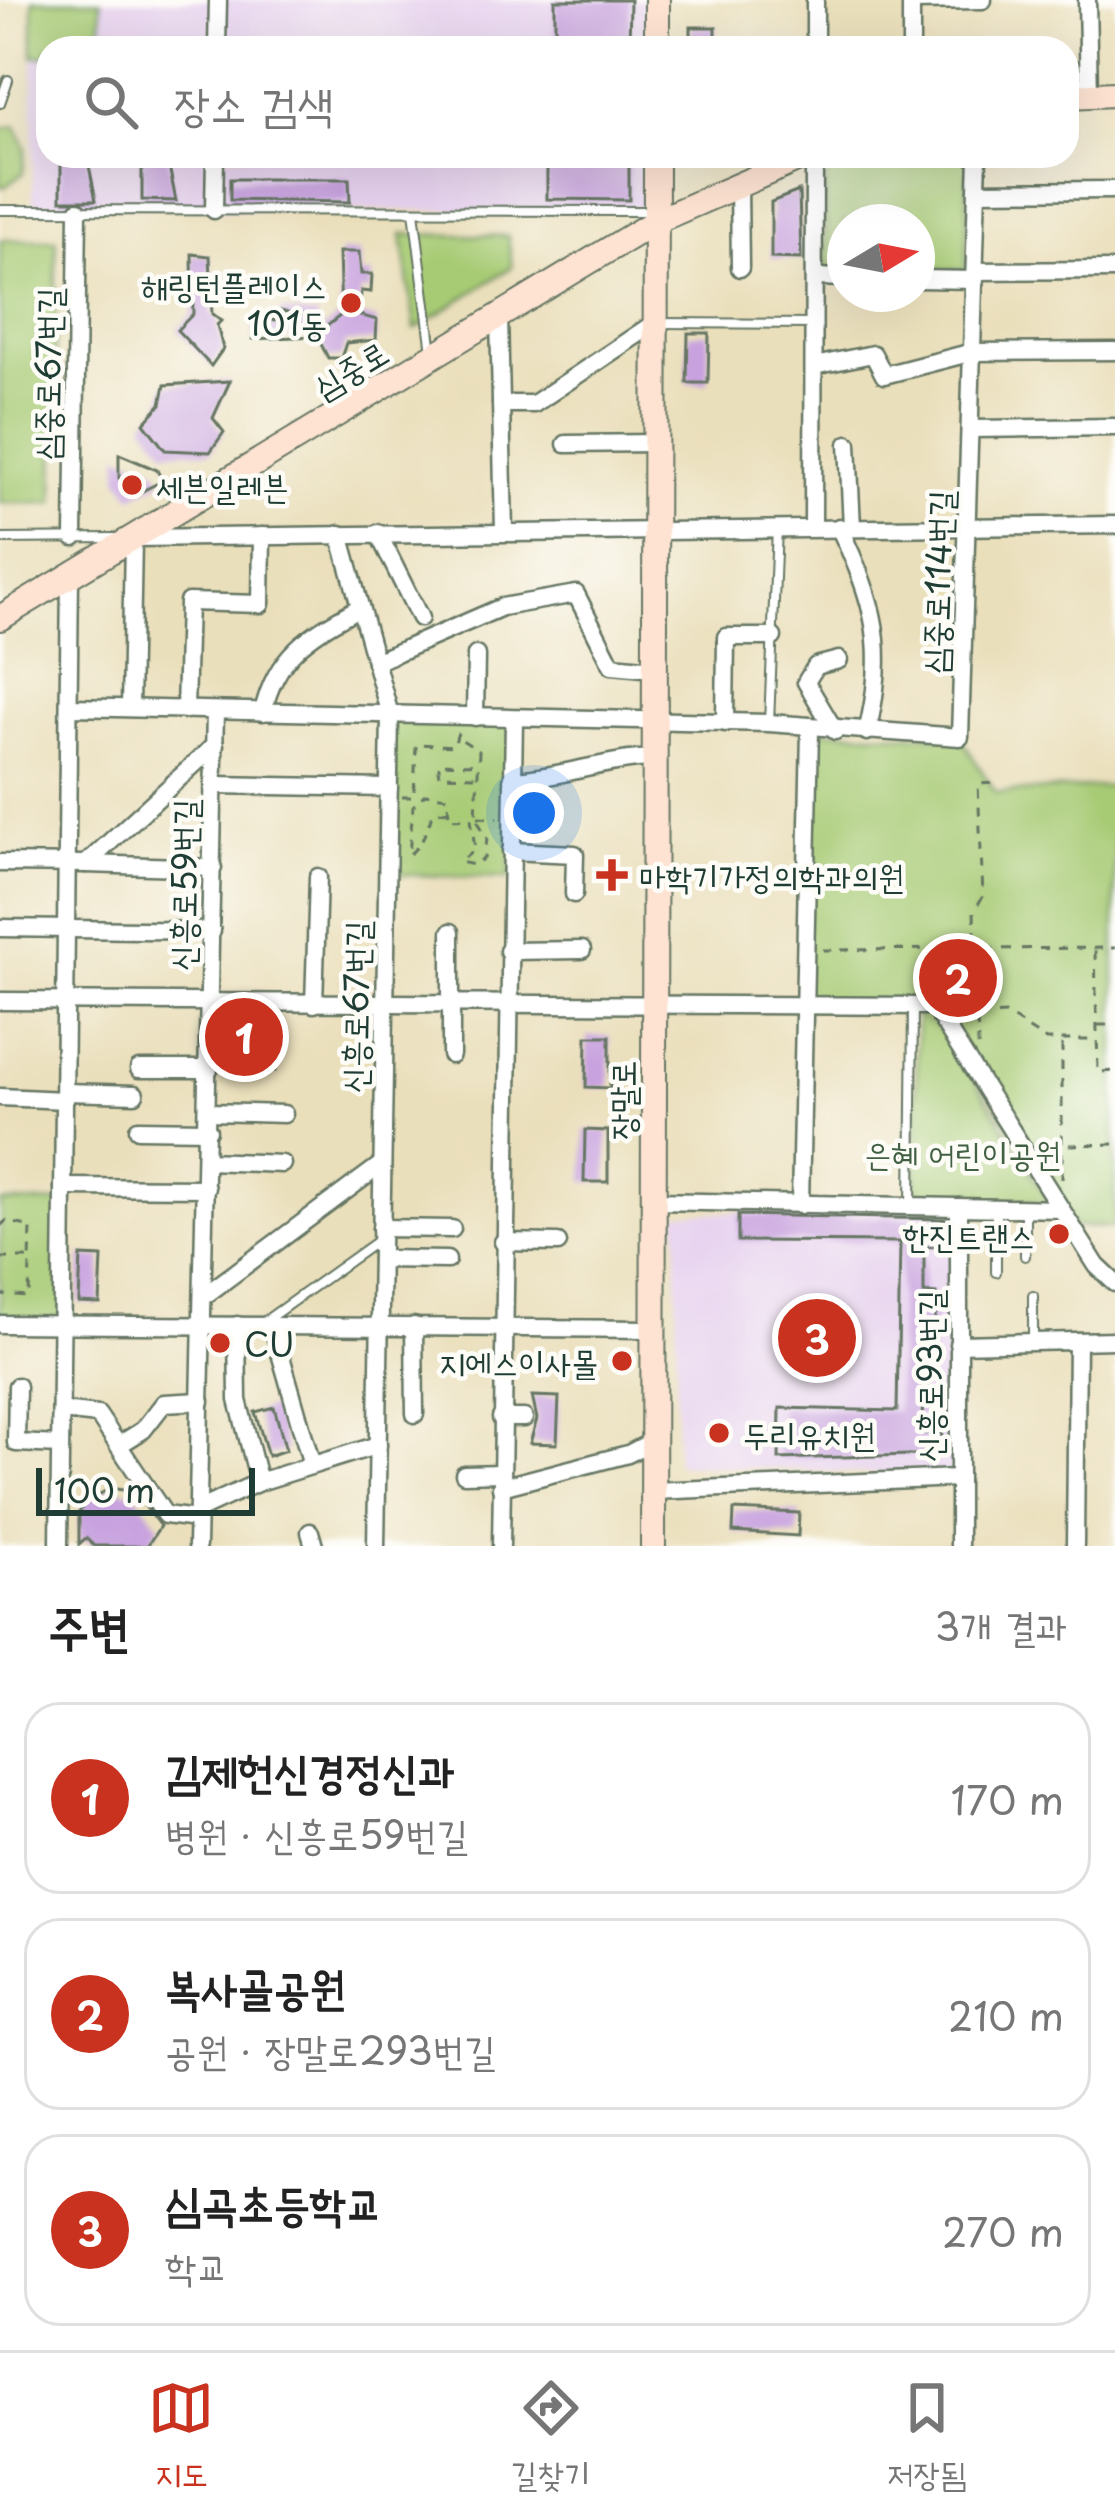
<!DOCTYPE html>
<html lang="ko">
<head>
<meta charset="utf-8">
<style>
  body { margin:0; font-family:"Playpen Sans","Poor Story",sans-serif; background:#f2f2f2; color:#222 }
  .compass { position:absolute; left:827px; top:204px; width:108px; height:108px; border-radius:50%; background:#fff; box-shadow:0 12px 48px #0002; rotate:80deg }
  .scale { position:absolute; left:36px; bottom:30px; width:219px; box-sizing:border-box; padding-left:12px; border:6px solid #1f3d34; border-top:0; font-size:33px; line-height:42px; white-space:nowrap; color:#1f3d34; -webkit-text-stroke:9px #fdfcf7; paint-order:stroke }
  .you { position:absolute; left:534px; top:813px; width:42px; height:42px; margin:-30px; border:9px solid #fff; border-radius:50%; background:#1a73e8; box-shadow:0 0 0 18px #1a73e833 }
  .badge { display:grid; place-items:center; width:78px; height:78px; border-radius:50%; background:#c8321e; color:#fff; font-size:39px; font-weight:700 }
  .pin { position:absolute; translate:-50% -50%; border:6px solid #fff; box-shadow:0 3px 12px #0006 }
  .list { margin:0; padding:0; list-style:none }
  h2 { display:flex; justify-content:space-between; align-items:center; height:156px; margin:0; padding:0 48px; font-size:51px }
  h2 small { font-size:39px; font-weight:400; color:#767676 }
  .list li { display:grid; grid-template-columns:78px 1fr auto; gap:36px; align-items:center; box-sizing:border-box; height:192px; margin:0 24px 24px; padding:0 24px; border:3px solid #e0e0e0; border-radius:36px }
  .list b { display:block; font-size:45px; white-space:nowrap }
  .list p { margin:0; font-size:39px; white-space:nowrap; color:#767676 }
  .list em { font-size:39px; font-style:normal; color:#767676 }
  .icon { flex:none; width:66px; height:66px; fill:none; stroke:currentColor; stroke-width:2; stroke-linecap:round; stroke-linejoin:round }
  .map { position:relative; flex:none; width:1115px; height:1546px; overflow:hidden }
  .search { position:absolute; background:#fff; box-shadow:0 12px 48px #0002; left:36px; right:36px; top:36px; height:132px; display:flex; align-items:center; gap:30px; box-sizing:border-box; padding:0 42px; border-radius:36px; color:#767676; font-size:45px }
  .sheet { height:804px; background:#fff }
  nav { display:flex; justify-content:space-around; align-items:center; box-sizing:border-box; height:168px; border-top:3px solid #e0e0e0; background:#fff; font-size:33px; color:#767676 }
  nav a { display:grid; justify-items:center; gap:6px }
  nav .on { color:#c8321e }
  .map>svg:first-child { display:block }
</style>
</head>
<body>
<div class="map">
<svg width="1115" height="1546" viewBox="0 0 1115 1546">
  <rect width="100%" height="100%" fill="#fdfcf7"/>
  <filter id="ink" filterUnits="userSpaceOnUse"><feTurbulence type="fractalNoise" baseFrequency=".00833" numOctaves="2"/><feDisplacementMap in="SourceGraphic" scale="24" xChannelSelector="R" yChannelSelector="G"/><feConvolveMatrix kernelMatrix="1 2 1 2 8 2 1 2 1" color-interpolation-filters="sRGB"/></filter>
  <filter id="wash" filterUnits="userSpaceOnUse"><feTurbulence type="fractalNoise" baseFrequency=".004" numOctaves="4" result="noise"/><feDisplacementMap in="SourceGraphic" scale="48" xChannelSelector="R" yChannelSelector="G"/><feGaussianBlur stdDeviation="2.7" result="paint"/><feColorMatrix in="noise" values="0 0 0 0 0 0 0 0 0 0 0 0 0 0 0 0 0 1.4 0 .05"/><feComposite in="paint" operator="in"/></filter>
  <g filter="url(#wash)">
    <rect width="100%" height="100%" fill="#eadfbb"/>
    <g fill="#e7d2ef">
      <polygon points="33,0 212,0 212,48 48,48 48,156 211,156 211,205 33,205"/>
      <polygon points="220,0 657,0 657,48 218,48"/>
      <polygon points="215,156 656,156 656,211 214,210"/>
      <polygon points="959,1207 957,1478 676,1464 677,1213"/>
    </g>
    <g fill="#a7cb75" stroke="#638454" stroke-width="3">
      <polygon points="33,0 101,0 101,48 48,48 48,56 33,56"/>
      <polygon points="16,126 26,148 23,173 5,187 0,186 0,129"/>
      <polygon points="868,156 968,156 966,270 917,269 917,222 845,222 845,268 825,267 826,171"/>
      <polygon points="402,234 508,236 512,267 415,329"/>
      <polygon points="0,240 56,240 54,503 0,503"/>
      <polygon points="390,715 514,718 510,878 387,874"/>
      <polygon points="810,730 960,737 996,793 1115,786 1115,1227 1073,1227 933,1006 801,1006"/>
      <polygon points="917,1009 932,1011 1050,1202 916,1198"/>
      <polygon points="0,1202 63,1203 62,1324 0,1324"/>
    </g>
    <g id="blocks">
      <g fill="#c8a2df">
        <polygon points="555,0 630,0 629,48 555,48"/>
        <rect x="691" y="27" width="25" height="21"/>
        <polygon points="61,156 87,156 96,200 61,200"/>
        <polygon points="142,156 167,156 176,201 142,200"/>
        <polygon points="555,156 629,161 629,200 547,199 547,161"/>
        <polygon points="230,179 349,179 350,202 230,200"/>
        <polygon points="799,191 801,259 771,258 771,202"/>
        <polygon points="339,252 359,252 361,274 372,274 371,292 361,291 359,315 377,320 376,340 346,343 341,358 328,358 317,336 253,339 253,319 280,320 280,311 317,316 317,334 341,315"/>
        <polygon points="192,254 210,256 211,276 223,276 223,294 211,295 212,314 221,321 217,325 223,349 211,366 177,330 193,314"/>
        <polygon points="688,333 709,333 708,383 687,383"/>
        <polygon points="230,381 213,418 224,432 210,452 165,450 144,423 161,404 165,385"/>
        <polygon points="119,454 157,470 162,481 132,496 119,478"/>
        <polygon points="587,1036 610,1036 610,1088 586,1087"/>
        <polygon points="242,1039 275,1040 275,1071 246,1070 251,1060"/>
        <polygon points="585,1130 608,1131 608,1182 584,1182"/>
        <polygon points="738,1215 945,1219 944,1246 924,1247 924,1293 936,1294 934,1355 930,1355 930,1374 923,1374 922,1433 942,1433 942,1454 779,1459 780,1408 897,1411 900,1242 738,1241"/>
        <polygon points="81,1256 102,1257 100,1304 79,1303"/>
        <polygon points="532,1396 559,1397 557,1444 530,1443 537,1419"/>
        <polygon points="274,1407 286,1450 268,1456 255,1412"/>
        <polygon points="111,1488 134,1492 160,1526 147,1546 94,1546 86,1538 79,1544 79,1513 85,1502"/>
        <polygon points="734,1510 799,1513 798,1536 733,1532"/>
      </g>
    </g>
  </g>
  <g filter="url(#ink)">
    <use href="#blocks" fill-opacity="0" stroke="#667663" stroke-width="3"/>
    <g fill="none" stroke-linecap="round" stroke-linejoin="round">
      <g stroke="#667663" stroke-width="12">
        <g id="lane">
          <polyline points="0,103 8,80"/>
          <polyline points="0,210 649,211"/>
          <polyline points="414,211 432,352"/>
          <polyline points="659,323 812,324"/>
          <polyline points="0,539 114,538"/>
          <polyline points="769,723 777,528"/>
          <polyline points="911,1206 913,1007"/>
          <polyline points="1025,1256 1025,1210"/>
          <polyline points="996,1272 996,1209"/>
          <polyline points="1033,1296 1033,1341"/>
          <polyline points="265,1321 380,1239"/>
        </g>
      </g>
      <g stroke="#667663" stroke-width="21">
        <g id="street">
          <polyline points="1087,0 1089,95"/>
          <polyline points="911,1 983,0"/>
          <polyline points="217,48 218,0"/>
          <polyline points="815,48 815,0"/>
          <polyline points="911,48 911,0"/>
          <polyline points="739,186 740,268"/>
          <polyline points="977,191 1115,190"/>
          <polyline points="214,210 215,156"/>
          <polyline points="975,271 1115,270"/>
          <polyline points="814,277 845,278"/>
          <polyline points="917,279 975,280"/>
          <polyline points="499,316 504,531"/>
          <polyline points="814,366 873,354 884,375 973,352 1115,351"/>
          <polyline points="501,404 534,404 656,322"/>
          <polyline points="971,429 1115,427"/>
          <polyline points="566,444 656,443"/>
          <polyline points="848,444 852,527"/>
          <polyline points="813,527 814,156"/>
          <path d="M839 527C875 603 888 648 867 732"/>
          <polyline points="378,533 420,618"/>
          <polyline points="340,534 390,715 376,1546"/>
          <polyline points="74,538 78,210"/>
          <polyline points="375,662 502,607 576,594 612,665 655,669"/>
          <polyline points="71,707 769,723 960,737 978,156"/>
          <polyline points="130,708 133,538 1115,525"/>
          <polyline points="185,710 188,602 261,604 262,536"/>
          <path d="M263 712C276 653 310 635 360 607"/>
          <polyline points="475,717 476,655"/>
          <polyline points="725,723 726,637 773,637"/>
          <polyline points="835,731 806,682 816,666 839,660"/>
          <path d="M512 780C561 778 605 759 655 758"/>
          <polyline points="214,785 389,788"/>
          <polyline points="511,851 575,854 574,894"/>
          <polyline points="0,863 86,864 215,745"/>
          <polyline points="86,864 213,868"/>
          <polyline points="0,928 212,931"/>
          <polyline points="451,932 451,1055"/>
          <polyline points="508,951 582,950"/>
          <polyline points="0,1001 933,1006 1097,1266 1115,1283"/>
          <polyline points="314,1004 318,877"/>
          <polyline points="209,1060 238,1061"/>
          <polyline points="139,1069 209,1069"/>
          <polyline points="65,1092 135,1094"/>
          <polyline points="0,1097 65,1100"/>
          <polyline points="208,1112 284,1114"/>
          <polyline points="138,1129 208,1130"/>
          <polyline points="207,1161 282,1164"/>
          <polyline points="63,1187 206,1188"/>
          <polyline points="654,1201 1061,1209"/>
          <polyline points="800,1205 810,730"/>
          <polyline points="959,1207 959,1546"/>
          <polyline points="381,1228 452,1229"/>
          <polyline points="503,1242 558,1243"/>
          <polyline points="381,1259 447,1260"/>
          <polyline points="204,1296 382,1164"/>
          <polyline points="0,1324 653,1329"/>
          <polyline points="237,1325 238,1400 259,1482"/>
          <polyline points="272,1325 312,1465"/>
          <polyline points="414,1326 415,1414"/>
          <polyline points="958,1344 1115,1340"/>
          <polyline points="17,1386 16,1443 60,1445"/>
          <polyline points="61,1411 98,1415 165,1515 197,1519"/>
          <polyline points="501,1418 524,1418"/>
          <polyline points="119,1445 143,1430 164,1403 201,1401"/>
          <polyline points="464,1474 501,1473"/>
          <polyline points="501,1487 628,1454 653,1441"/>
          <polyline points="653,1491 957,1478"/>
          <polyline points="198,1510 259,1482 378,1445"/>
          <polyline points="310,1532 314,1546"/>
          <polyline points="59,1546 70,576"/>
          <polyline points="197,1546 215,711"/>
          <polyline points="501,1546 514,718"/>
          <polyline points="1075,1546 1077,1341"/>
        </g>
      </g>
      <g stroke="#667663" stroke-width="28">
        <g id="secondary">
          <polyline points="657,48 657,0"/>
          <polyline points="1067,96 1115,94"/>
          <polyline points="0,618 656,221 806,156"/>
          <polyline points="653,1546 656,156"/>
        </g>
      </g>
      <g stroke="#667663" stroke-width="3" stroke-dasharray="9 9" stroke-linecap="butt">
        <polyline points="475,776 439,775 439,763 477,764"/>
        <polyline points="402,797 414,797 416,744 454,746 459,729"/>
        <polyline points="448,810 433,813 421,843 409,855 413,806 425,794 448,797 449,819 471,818 475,849 460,862 474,865 484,858 487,839 476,817 479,751 459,738"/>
        <polyline points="478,817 498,818"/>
        <polyline points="823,950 1115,948"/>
        <polyline points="1095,951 1098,1072 1115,1071"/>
        <polyline points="961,1016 1006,1014 1046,1040 1097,1040"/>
        <polyline points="1098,1025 1115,1025"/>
        <polyline points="978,1047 974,911 983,896 978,784 999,783"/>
        <polyline points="1069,1145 1115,1144"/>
        <polyline points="1062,1179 1062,1042"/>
        <polyline points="0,1226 6,1221 31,1227 29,1297 0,1295"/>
        <polyline points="0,1258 28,1258"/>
      </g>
      <use href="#lane" stroke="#fff" stroke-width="8"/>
      <use href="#street" stroke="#fff" stroke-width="16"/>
      <use href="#secondary" stroke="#fee3d2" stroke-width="24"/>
    </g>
  </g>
  <g fill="#c8321e" stroke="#fdfcf7" stroke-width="4.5">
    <circle cx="351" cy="303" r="12"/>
    <circle cx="132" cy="485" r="12"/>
    <path d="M606 857h12v12h12v12h-12v12h-12v-12h-12v-12h12z"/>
    <circle cx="1059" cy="1234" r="12"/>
    <circle cx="220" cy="1343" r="12"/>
    <circle cx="622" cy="1361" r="12"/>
    <circle cx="719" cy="1433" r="12"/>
  </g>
  <g text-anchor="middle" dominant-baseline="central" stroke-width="9" stroke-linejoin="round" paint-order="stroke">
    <g font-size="33" fill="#1f3d34" stroke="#fdfcf7" text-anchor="start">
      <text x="327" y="284" text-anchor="end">해링턴플레이스<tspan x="327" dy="38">101동</tspan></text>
      <text x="156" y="485">세븐일레븐</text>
      <text x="639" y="875">마학기가정의학과의원</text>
      <text x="1035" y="1234" text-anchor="end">한진트랜스</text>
      <text x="244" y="1343">CU</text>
      <text x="598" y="1361" text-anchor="end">지에스이사몰</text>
      <text x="743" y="1433">두리유치원</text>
    </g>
    <g font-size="33" fill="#1f3d34" stroke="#fdfcf7">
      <text transform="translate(350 368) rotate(-31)">심중로</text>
      <text transform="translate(46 374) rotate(-89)">심중로67번길</text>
      <text transform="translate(936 582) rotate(-88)">심중로114번길</text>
      <text transform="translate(182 885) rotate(-89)">신흥로59번길</text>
      <text transform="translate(354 1007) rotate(-89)">신흥로67번길</text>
      <text transform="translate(621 1100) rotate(-90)">장말로</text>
      <text transform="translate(928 1376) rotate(-90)">신흥로93번길</text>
    </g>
    <g font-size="33" fill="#416044" stroke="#fdfcf7">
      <text x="963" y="1152">은혜 어린이공원</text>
    </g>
  </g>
</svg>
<svg class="compass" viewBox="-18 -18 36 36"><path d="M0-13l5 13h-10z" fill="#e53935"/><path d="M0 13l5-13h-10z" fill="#767676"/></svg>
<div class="scale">100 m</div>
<div class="you"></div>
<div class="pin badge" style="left:244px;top:1037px">1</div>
<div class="pin badge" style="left:958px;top:978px">2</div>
<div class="pin badge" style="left:817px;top:1338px">3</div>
<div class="search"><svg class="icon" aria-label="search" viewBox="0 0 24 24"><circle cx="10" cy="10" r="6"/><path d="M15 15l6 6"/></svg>장소 검색</div>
</div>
<section class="sheet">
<h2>주변<small>3개 결과</small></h2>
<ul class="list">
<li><span class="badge">1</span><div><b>김제헌신경정신과</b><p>병원 · 신흥로59번길</p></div><em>170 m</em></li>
<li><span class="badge">2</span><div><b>복사골공원</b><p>공원 · 장말로293번길</p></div><em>210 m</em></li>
<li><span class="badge">3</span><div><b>심곡초등학교</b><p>학교</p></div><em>270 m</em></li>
</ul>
</section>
<nav>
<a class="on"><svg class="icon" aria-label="map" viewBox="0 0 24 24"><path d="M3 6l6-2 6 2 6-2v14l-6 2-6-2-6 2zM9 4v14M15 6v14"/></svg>지도</a>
<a><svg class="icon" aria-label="directions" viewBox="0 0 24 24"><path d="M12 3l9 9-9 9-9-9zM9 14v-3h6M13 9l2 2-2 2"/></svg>길찾기</a>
<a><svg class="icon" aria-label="saved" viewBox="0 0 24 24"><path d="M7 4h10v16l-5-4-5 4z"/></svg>저장됨</a>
</nav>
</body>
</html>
